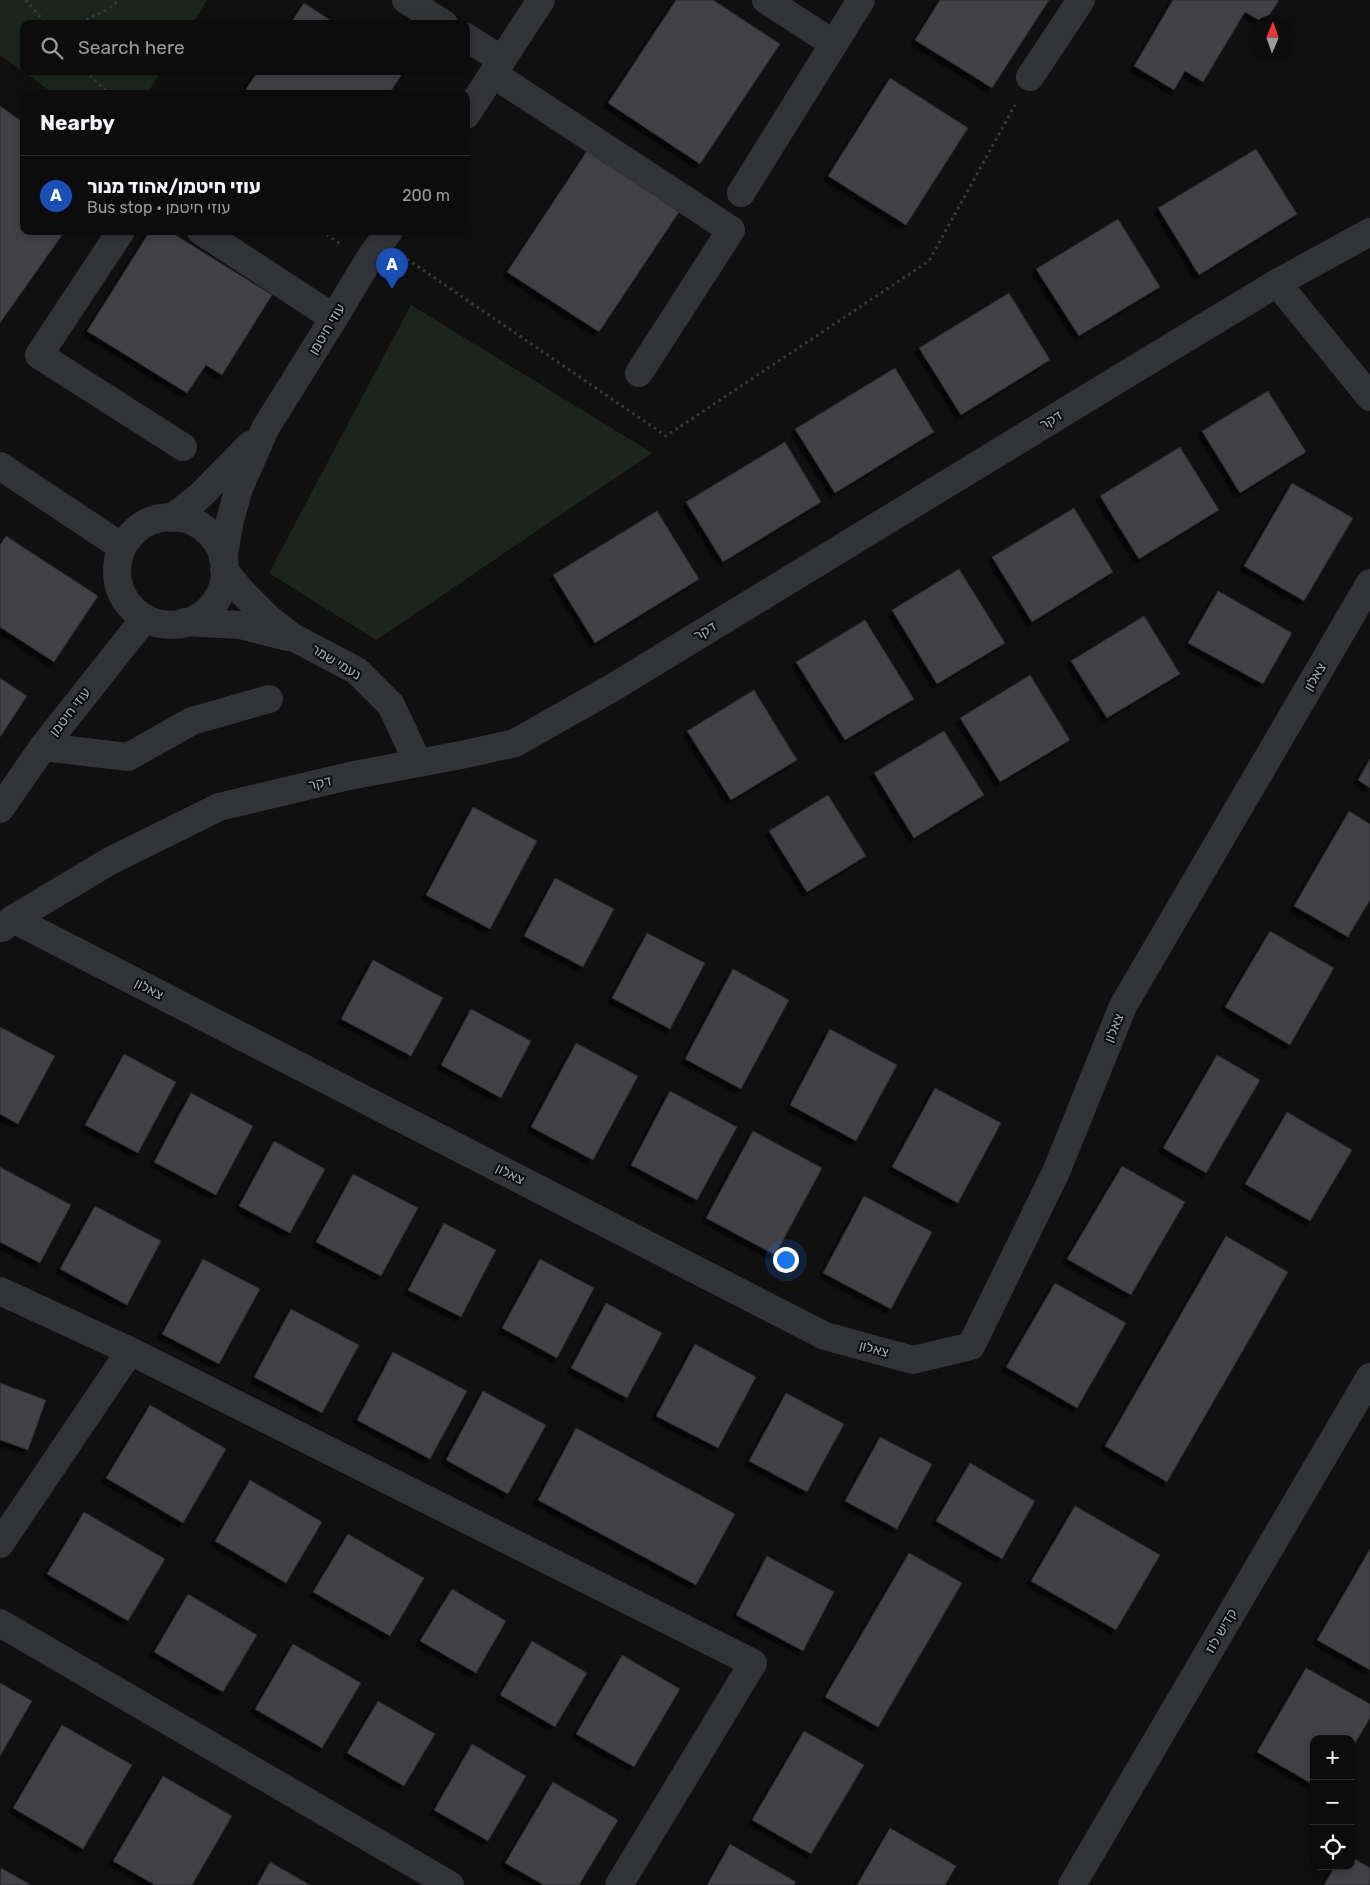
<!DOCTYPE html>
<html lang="en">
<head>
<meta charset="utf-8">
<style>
  body { margin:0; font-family:Rubik,"Noto Sans Hebrew",sans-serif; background:#1a1a1b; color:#f1f3f6 }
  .controls { position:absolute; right:15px; bottom:15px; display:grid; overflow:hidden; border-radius:10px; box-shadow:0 2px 8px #0003 }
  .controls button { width:45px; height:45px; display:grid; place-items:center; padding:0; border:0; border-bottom:1px solid #2c2c2e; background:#0c0c0d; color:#f1f3f6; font:25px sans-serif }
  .compass { position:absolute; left:1250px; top:15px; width:45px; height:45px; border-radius:50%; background:#0c0c0d; box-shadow:0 2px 8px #0003; rotate:2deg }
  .you { position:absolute; left:785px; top:1259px; width:18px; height:18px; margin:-12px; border:4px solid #fff; border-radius:50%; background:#1a73e8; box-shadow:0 0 0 8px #1a73e833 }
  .badge { display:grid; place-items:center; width:32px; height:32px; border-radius:50%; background:#1a73e8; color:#fff; font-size:16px; font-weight:700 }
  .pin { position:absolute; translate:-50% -41px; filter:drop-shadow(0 1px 2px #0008) }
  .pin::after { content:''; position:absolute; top:26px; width:18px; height:15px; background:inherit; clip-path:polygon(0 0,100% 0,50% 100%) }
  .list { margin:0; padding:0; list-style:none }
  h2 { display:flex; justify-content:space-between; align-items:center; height:65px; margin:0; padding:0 20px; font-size:21px }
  h2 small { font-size:16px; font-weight:400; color:#9a9b9d }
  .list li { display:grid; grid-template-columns:32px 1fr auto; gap:15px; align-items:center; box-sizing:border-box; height:80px; padding:0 20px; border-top:1px solid #2c2c2e }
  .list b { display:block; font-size:19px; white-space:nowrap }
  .list p { margin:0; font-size:16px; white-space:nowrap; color:#9a9b9d }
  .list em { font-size:16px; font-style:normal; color:#9a9b9d }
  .icon { flex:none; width:28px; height:28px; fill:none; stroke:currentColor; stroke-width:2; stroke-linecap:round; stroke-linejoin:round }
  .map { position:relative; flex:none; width:1370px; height:1885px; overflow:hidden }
  .search { position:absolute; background:#0c0c0d; box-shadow:0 2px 8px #0003; left:20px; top:20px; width:450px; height:55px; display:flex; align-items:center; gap:12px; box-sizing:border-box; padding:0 18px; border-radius:10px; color:#9a9b9d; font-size:19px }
  .panel { position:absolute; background:#0c0c0d; box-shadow:0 2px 8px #0003; left:20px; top:90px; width:450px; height:145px; border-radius:10px }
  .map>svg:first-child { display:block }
</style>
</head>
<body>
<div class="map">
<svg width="1370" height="1885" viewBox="0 0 1370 1885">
  <defs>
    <filter id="shadow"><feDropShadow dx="-4.5" dy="4.5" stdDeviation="1" flood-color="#0009"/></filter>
  </defs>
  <rect width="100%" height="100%" fill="#101011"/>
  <g fill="#1d241d">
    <polygon points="0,0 207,0 192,24 24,24 24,71 161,71 147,94 54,94 0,55"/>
    <polygon points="411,305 652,453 376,640 269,573"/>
  </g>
  <g fill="#3f4144" stroke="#2a2b2d" filter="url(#shadow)">
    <polygon points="676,0 713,0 780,44 700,164 608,103"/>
    <polygon points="940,0 1049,0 992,88 915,40"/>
    <polygon points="1173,0 1279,0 1265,22 1262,22 1245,12 1203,82 1185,71 1174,90 1134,66"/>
    <polygon points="304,3 336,24 290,24"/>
    <polygon points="258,71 404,71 389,94 243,94"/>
    <polygon points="890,78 968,128 906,225 828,176"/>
    <polygon points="0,106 24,123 24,231 65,231 0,323"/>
    <polygon points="1256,149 1297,214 1199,275 1158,208"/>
    <polygon points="587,151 679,212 599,332 507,272"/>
    <polygon points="1118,219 1160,287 1079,336 1036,269"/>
    <polygon points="150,231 169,231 272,295 222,375 206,365 187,393 87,331"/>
    <polygon points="1009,293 1050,360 961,415 919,348"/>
    <polygon points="895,368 934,432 835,493 795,429"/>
    <polygon points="1268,391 1306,452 1240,493 1202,431"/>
    <polygon points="785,442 821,502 723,562 686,502"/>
    <polygon points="1180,447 1219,510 1139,559 1100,496"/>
    <polygon points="1292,483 1353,518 1304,601 1244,566"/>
    <polygon points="1074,508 1113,572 1032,622 992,557"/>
    <polygon points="657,511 699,579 595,643 553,575"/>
    <polygon points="6,536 98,596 54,662 0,627 0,545"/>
    <polygon points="959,569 1005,643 937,684 892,610"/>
    <polygon points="1218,591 1292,633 1263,684 1188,643"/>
    <polygon points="1144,616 1180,674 1107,718 1071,661"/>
    <polygon points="865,620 914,699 845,740 796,662"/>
    <polygon points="1030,675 1070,740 1000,782 960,718"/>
    <polygon points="0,678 27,696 0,737"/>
    <polygon points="754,690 797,760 731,800 687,731"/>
    <polygon points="944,731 984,795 914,838 874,773"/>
    <polygon points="1370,759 1370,788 1358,780"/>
    <polygon points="828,795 866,856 807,892 769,831"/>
    <polygon points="473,807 537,841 490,929 426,895"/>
    <polygon points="1349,811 1370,824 1370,900 1348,937 1294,906"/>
    <polygon points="555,878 614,909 583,967 524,936"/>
    <polygon points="1270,931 1334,968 1290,1045 1225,1007"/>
    <polygon points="647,933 705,963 670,1029 612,998"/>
    <polygon points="373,960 443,998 411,1056 341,1019"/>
    <polygon points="733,969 789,1000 741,1089 685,1059"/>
    <polygon points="471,1009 531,1041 501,1098 441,1065"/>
    <polygon points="0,1027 55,1056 18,1124 0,1114"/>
    <polygon points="830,1029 897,1065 856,1141 790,1105"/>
    <polygon points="576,1043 638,1076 593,1160 531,1127"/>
    <polygon points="124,1054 176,1082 138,1153 85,1125"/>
    <polygon points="1217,1055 1260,1080 1206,1173 1163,1148"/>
    <polygon points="935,1088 1001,1123 958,1203 892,1167"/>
    <polygon points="670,1091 737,1127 697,1200 631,1165"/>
    <polygon points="191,1093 253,1126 216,1195 154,1162"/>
    <polygon points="1287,1112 1352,1150 1310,1221 1245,1184"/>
    <polygon points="753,1131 822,1168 775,1255 706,1218"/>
    <polygon points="274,1141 325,1169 290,1233 239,1206"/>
    <polygon points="1122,1166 1185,1202 1131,1295 1067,1259"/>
    <polygon points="0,1167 71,1205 40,1263 0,1242"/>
    <polygon points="353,1174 418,1208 381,1276 316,1242"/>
    <polygon points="864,1196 932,1232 891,1309 823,1273"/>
    <polygon points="95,1206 161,1241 127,1305 60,1269"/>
    <polygon points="444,1223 496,1250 461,1317 408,1290"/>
    <polygon points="1226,1236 1288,1272 1167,1482 1105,1446"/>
    <polygon points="203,1259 260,1289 219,1364 162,1334"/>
    <polygon points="540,1259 594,1288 557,1358 502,1328"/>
    <polygon points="1055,1283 1126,1323 1077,1408 1006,1367"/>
    <polygon points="606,1303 662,1333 627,1398 571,1368"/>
    <polygon points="291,1309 359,1345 322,1413 254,1377"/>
    <polygon points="695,1344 756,1377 718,1448 656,1416"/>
    <polygon points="393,1352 467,1391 430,1459 357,1420"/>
    <polygon points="0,1383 46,1400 28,1450 0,1440"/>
    <polygon points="483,1391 546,1425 508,1494 446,1460"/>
    <polygon points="786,1393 844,1424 807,1492 749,1461"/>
    <polygon points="150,1405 226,1449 183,1523 106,1478"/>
    <polygon points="576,1428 735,1514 696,1585 538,1500"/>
    <polygon points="880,1437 932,1464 897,1529 845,1501"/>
    <polygon points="970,1463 1035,1501 1002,1559 936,1521"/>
    <polygon points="250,1480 322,1522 286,1583 215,1541"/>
    <polygon points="1075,1506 1160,1555 1116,1630 1031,1581"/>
    <polygon points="84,1512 165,1559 128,1621 47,1574"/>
    <polygon points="348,1534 424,1578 390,1636 313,1592"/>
    <polygon points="1370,1549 1370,1670 1317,1640"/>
    <polygon points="909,1553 962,1583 878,1727 825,1697"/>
    <polygon points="767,1556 834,1592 803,1651 736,1615"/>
    <polygon points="452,1589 506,1621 476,1673 420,1641"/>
    <polygon points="188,1594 257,1635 223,1692 154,1652"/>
    <polygon points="532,1641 587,1673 555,1727 500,1695"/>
    <polygon points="293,1644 361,1683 322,1748 255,1709"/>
    <polygon points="622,1655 680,1689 634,1767 576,1734"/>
    <polygon points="1306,1668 1370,1704 1370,1718 1351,1750 1351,1739 1314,1739 1314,1785 1257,1752"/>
    <polygon points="0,1683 32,1701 0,1756"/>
    <polygon points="378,1701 435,1734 404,1786 347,1753"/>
    <polygon points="62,1725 132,1765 83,1849 13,1808"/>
    <polygon points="804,1731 864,1765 811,1854 752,1820"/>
    <polygon points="472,1744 526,1776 488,1841 434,1810"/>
    <polygon points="163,1776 232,1816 192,1885 155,1885 113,1861"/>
    <polygon points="553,1782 618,1820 579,1885 544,1885 505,1863"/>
    <polygon points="890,1828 956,1866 945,1885 857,1885"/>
    <polygon points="730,1844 796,1882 794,1885 707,1885"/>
    <polygon points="1351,1857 1370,1868 1370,1885 1324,1885 1335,1866 1351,1866"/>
    <polygon points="270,1862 310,1885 257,1885"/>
    <polygon points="1,1868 31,1885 0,1885"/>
  </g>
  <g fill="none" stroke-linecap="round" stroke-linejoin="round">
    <g stroke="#383a3d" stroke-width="3" stroke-dasharray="2.5 4" stroke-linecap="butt">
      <polyline points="26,0 46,24"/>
      <path d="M74 24C90 18 107 12 119 0"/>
      <polyline points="85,71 109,94"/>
      <polyline points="321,231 342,245"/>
      <polyline points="407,259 666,436 929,261 1015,105"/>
    </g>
    <g stroke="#323336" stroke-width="28">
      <polyline points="406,0 444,24"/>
      <polyline points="766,0 834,44"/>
      <polyline points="466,37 502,60"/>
      <polyline points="493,74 731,230 639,373"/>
      <polyline points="1030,77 1081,0"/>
      <polyline points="466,115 541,0"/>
      <polyline points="741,193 861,0"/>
      <polyline points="121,231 39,355 183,447"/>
      <polyline points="201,231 334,318"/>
      <polyline points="1277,283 1370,397"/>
      <polyline points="0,466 122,547"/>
      <circle cx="171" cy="571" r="54"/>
      <polyline points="172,518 200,496 250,445"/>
      <polyline points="223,559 230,520 239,488 266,427 334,318 368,261 389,231"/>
      <polyline points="224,570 242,592 268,618 291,636 357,671 391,705 418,763"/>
      <polyline points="185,622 240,625 287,637"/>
      <polyline points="43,747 128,757 192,721 269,699"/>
      <polyline points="0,809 43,747 145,618"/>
      <polyline points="13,919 825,1336 913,1360 971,1346 1056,1172 1123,1006 1370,583"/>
      <polyline points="2,928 13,919 110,861 219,807 349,776 466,754 515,743 612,688 1125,375 1277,283 1370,232"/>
      <polyline points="0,1291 130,1351 753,1663 619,1885"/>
      <polyline points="0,1544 130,1351"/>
      <polyline points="0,1623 450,1885"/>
      <polyline points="1072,1885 1370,1377"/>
    </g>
  </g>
  <g text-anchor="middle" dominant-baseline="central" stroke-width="4" stroke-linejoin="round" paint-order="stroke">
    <g font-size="14" fill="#a3a9b1" stroke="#0b0b0c">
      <text transform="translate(327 329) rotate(-59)">עוזי חיטמן</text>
      <text transform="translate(1051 420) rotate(-31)">דקר</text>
      <text transform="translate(705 631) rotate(-31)">דקר</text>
      <text transform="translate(336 662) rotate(31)">נעמי שמר</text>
      <text transform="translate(1315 677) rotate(-60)">צאלון</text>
      <text transform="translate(70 712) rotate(-52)">עוזי חיטמן</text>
      <text transform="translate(320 783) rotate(-13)">דקר</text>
      <text transform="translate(149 989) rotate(27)">צאלון</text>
      <text transform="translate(1114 1028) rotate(-68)">צאלון</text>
      <text transform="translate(510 1174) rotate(27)">צאלון</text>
      <text transform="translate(874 1349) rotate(15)">צאלון</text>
      <text transform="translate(1221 1631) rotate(-60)">קדיש לוז</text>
    </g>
  </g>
</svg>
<div class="controls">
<button>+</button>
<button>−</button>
<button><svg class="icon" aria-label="locate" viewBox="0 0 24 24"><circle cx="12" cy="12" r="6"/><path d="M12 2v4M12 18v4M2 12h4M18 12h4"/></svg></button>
</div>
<svg class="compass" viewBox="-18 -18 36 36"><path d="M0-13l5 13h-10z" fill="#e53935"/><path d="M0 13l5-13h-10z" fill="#9a9b9d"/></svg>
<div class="you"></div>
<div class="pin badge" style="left:392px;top:289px;background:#1a4fb4">A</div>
<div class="search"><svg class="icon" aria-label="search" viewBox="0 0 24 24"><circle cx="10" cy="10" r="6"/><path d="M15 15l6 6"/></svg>Search here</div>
<section class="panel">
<h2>Nearby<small></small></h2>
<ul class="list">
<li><span class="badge" style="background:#1a4fb4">A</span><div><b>עוזי חיטמן/אהוד מנור</b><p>Bus stop · עוזי חיטמן</p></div><em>200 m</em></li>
</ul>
</section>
</div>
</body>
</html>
